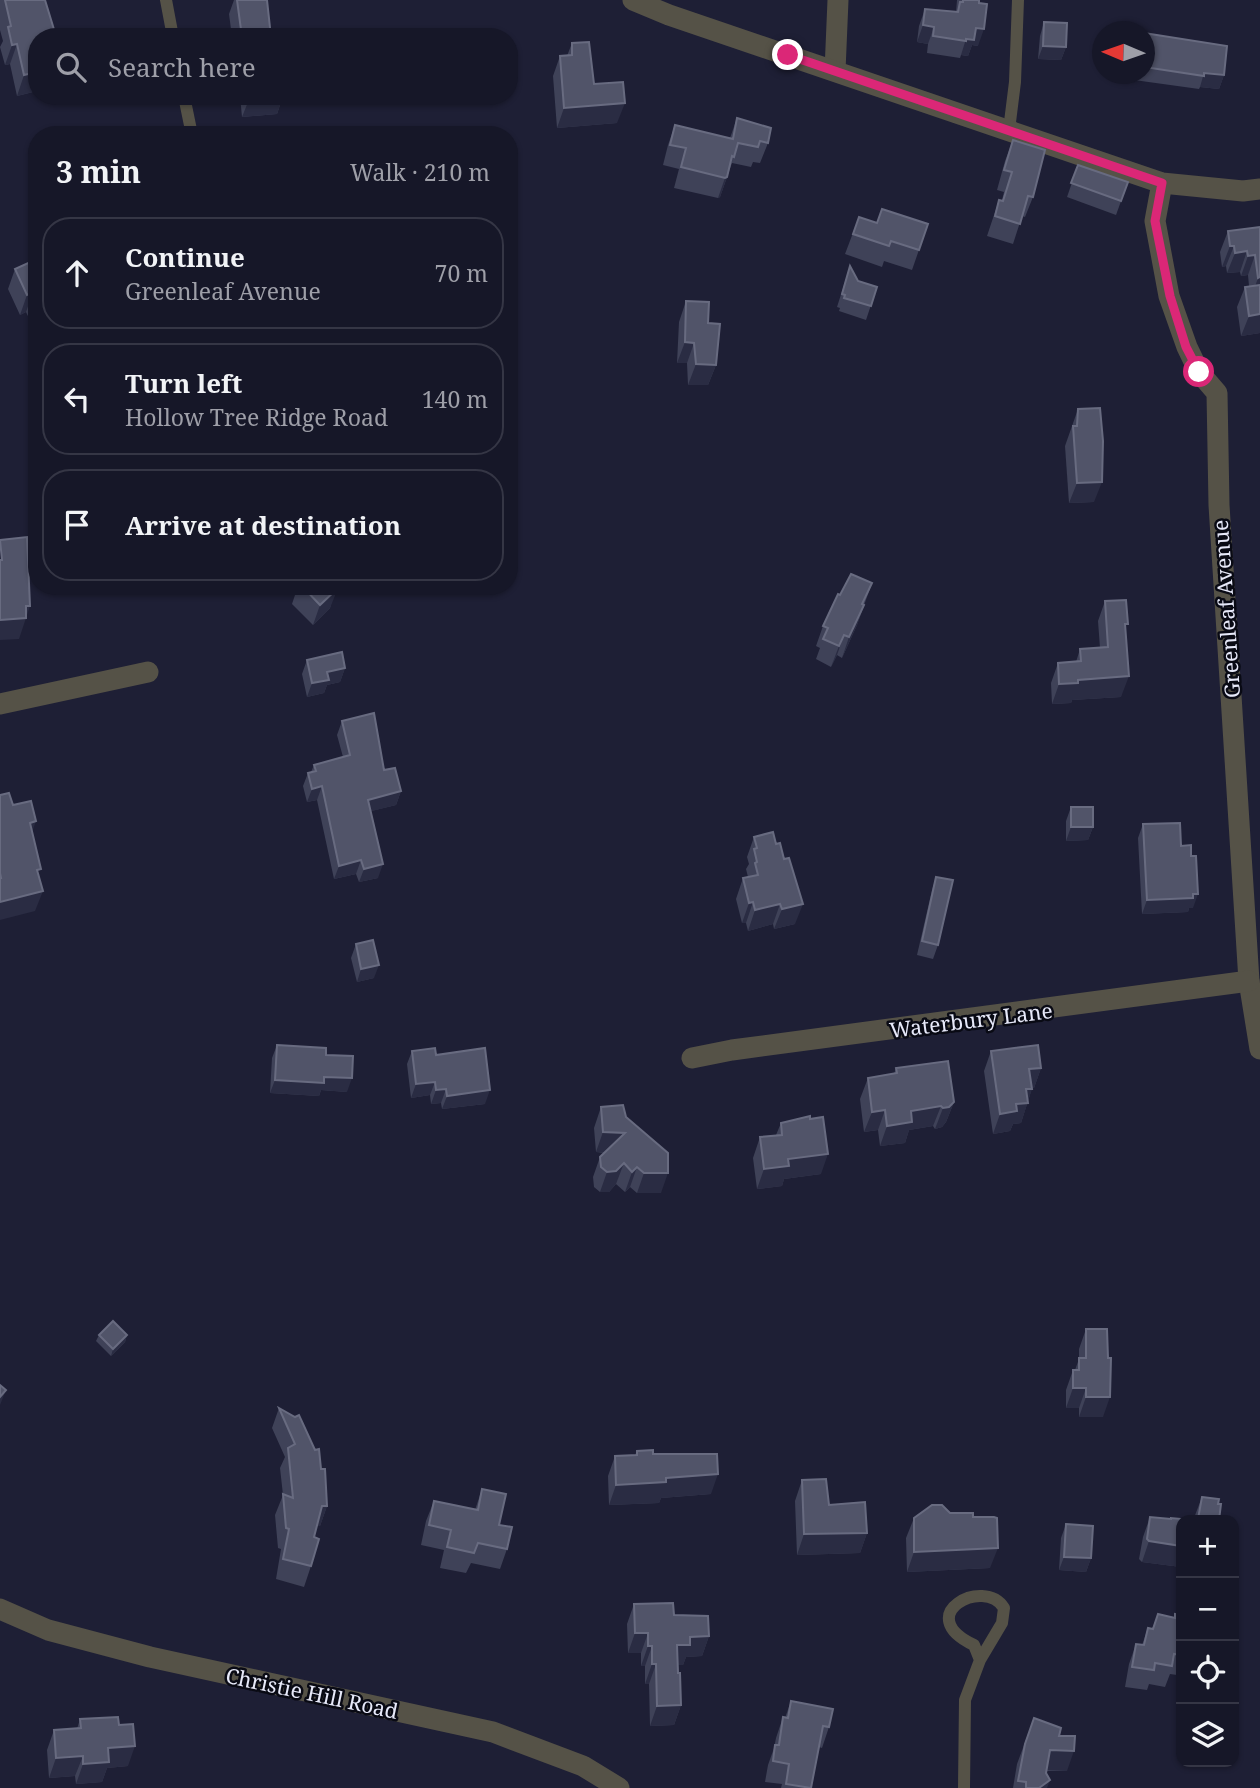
<!DOCTYPE html>
<html lang="en">
<head>
<meta charset="utf-8">
<style>
  body { margin:0; font-family:"Noto Serif",serif; background:#232434; color:#f1f3f6 }
  .controls { position:absolute; right:21px; bottom:21px; display:grid; overflow:hidden; border-radius:14px; box-shadow:0 2px 5px #0004 }
  .controls button { width:63px; height:63px; display:grid; place-items:center; padding:0; border:0; border-bottom:2px solid #353645; background:#161728; color:#f1f3f6; font:35px sans-serif }
  .compass { position:absolute; left:1092px; top:21px; width:63px; height:63px; border-radius:50%; background:#161728; box-shadow:0 2px 5px #0004; rotate:272deg }
  .stop { position:absolute; width:21px; height:21px; margin:-16px; border:5px solid #db2777; border-radius:50%; background:#fff }
  .stop.end { background:#db2777; border-color:#fff; box-shadow:0 2px 7px #0008 }
  .list { margin:0; padding:0; list-style:none }
  h2 { display:flex; justify-content:space-between; align-items:center; height:91px; margin:0; padding:0 28px; font-size:30px }
  h2 small { font-size:23px; font-weight:400; color:#9e9fa8 }
  .list li { display:grid; grid-template-columns:46px 1fr auto; gap:21px; align-items:center; box-sizing:border-box; height:112px; margin:0 14px 14px; padding:0 14px; border:2px solid #353645; border-radius:28px }
  .list b { display:block; font-size:26px; white-space:nowrap }
  .list p { margin:0; font-size:23px; white-space:nowrap; color:#9e9fa8 }
  .list em { font-size:23px; font-style:normal; color:#9e9fa8 }
  .icon { flex:none; width:38px; height:38px; fill:none; stroke:currentColor; stroke-width:2; stroke-linecap:round; stroke-linejoin:round }
  .map { position:relative; flex:none; width:1260px; height:1788px; overflow:hidden }
  .search { position:absolute; background:#161728; box-shadow:0 2px 5px #0004; left:28px; top:28px; width:490px; height:77px; display:flex; align-items:center; gap:18px; box-sizing:border-box; padding:0 24px; border-radius:28px; color:#9e9fa8; font-size:26px }
  .panel { position:absolute; background:#161728; box-shadow:0 2px 5px #0004; left:28px; top:126px; width:490px; height:469px; border-radius:28px }
  .map>svg:first-child { display:block }
</style>
</head>
<body>
<div class="map">
<svg width="1260" height="1788" viewBox="0 0 1260 1788">
  <rect width="100%" height="100%" fill="#1e1f35"/>
  <g fill="none" stroke-linecap="round" stroke-linejoin="round">
    <g stroke="#555247" stroke-width="12">
      <polyline points="166,0 173,37"/>
      <polyline points="184,96 192,135"/>
      <polyline points="1009,130 1015,82 1018,0"/>
      <path d="M964 1788 965 1700 980 1660 1002 1623 1004 1608C984 1576 911 1615 974 1645L980 1660"/>
    </g>
    <g stroke="#555247" stroke-width="21">
      <polyline points="835,71 838,0"/>
      <polyline points="1162,183 1155,221 1169,296 1187,347 1199,372 1217,393 1219,505 1249,981 1260,1049"/>
      <polyline points="0,704 148,672"/>
      <polyline points="692,1058 732,1050 1249,981"/>
      <polyline points="0,1609 48,1630 150,1657 493,1732 583,1766 619,1788"/>
    </g>
    <polyline stroke="#555247" stroke-width="21" points="633,0 669,15 1162,183 1243,191 1260,189"/>
  </g>
  <g fill="#3f4258">
    <polygon points="0,0 45,0 56,36 55,37 37,37 37,91 17,96 10,64 5,65 0,47 3,41 0,30"/>
    <polygon points="234,0 267,0 271,37 232,37 229,14"/>
    <polygon points="957,0 979,0 978,46 972,45 968,56 961,55 960,58 927,53 928,44 917,42 919,26 925,9 956,12"/>
    <polygon points="1044,22 1066,47 1061,60 1038,59 1040,36"/>
    <polygon points="1144,33 1224,75 1219,89 1200,87 1199,89 1134,80 1135,74 1144,74"/>
    <polygon points="572,43 617,123 557,128 553,76 560,56 567,56"/>
    <polygon points="240,96 283,96 277,114 242,117"/>
    <polygon points="737,118 768,143 760,163 753,162 751,167 732,163 720,197 718,198 674,188 679,169 663,165 668,145 675,125 730,138"/>
    <polygon points="1013,140 1033,197 1025,217 1022,216 1013,244 987,236 999,200 1002,200 1004,192 997,190 1005,161"/>
    <polygon points="1078,165 1128,182 1116,215 1067,197"/>
    <polygon points="859,217 877,223 928,224 912,270 884,261 882,267 845,254"/>
    <polygon points="1260,227 1260,333 1241,336 1237,307 1245,287 1249,286 1248,275 1241,276 1240,272 1227,273 1226,266 1222,267 1220,252 1228,231"/>
    <polygon points="37,259 37,335 26,312 20,315 8,289 15,269"/>
    <polygon points="850,266 858,281 877,287 866,320 839,311 840,308 837,307"/>
    <polygon points="686,301 708,323 716,365 708,385 688,385 687,363 677,363 679,322"/>
    <polygon points="1078,409 1094,502 1069,503 1065,446"/>
    <polygon points="872,583 857,625 842,658 837,655 831,667 816,659 820,648 816,646 823,626 840,595"/>
    <polygon points="298,586 336,586 330,608 313,625 292,604"/>
    <polygon points="1105,601 1126,631 1121,697 1072,700 1071,703 1052,704 1051,683 1058,663 1076,662 1080,649 1100,648 1098,621"/>
    <polygon points="307,660 345,668 340,682 327,685 324,693 307,697 302,674"/>
    <polygon points="342,721 401,791 396,805 371,811 378,878 359,882 356,874 334,879 317,800 307,802 303,786 308,773 311,772 314,765 343,757 337,735"/>
    <polygon points="1071,807 1093,827 1088,840 1066,841 1066,821"/>
    <polygon points="1143,824 1181,846 1193,908 1189,908 1188,912 1142,914 1138,838"/>
    <polygon points="754,837 795,924 774,929 773,924 748,931 746,923 742,923 736,899 743,878 748,877 746,869 749,864 747,857"/>
    <polygon points="936,877 938,945 933,959 917,955 932,890"/>
    <polygon points="356,944 374,978 357,982 351,958"/>
    <polygon points="277,1045 326,1055 347,1092 321,1090 319,1096 270,1093 272,1058"/>
    <polygon points="412,1051 436,1055 485,1104 442,1109 441,1103 431,1104 430,1095 411,1098 407,1064"/>
    <polygon points="991,1051 1041,1068 1034,1088 1032,1088 1021,1123 1013,1124 1010,1131 993,1134 984,1071"/>
    <polygon points="896,1068 954,1102 946,1122 942,1127 935,1129 933,1126 909,1130 905,1143 880,1146 878,1130 864,1132 860,1099 868,1078 894,1074"/>
    <polygon points="601,1107 626,1117 661,1193 637,1193 630,1187 625,1192 616,1184 609,1192 600,1192 594,1187 593,1177 600,1157 605,1153 596,1152 594,1128"/>
    <polygon points="810,1119 821,1174 784,1179 782,1186 757,1189 753,1158 760,1137 776,1135 781,1123"/>
    <polygon points="1086,1329 1103,1417 1079,1417 1079,1408 1066,1408 1066,1390 1073,1370 1075,1370 1079,1359 1079,1349"/>
    <polygon points="99,1335 127,1335 125,1342 111,1356 96,1341"/>
    <polygon points="279,1408 321,1469 327,1506 320,1526 317,1526 314,1537 311,1566 304,1587 276,1579 281,1549 278,1548 275,1515 283,1495 280,1468 285,1457 272,1428"/>
    <polygon points="637,1451 653,1454 711,1494 661,1498 659,1503 609,1505 608,1476 615,1456 635,1455"/>
    <polygon points="802,1480 829,1505 867,1533 860,1553 797,1555 795,1501"/>
    <polygon points="482,1489 499,1525 507,1549 500,1569 471,1563 466,1573 440,1568 444,1550 421,1545 426,1521 434,1501 475,1510"/>
    <polygon points="1202,1497 1218,1504 1219,1520 1181,1520 1181,1567 1142,1562 1139,1559 1143,1537 1150,1517 1171,1519 1192,1520 1194,1518"/>
    <polygon points="950,1513 973,1517 990,1568 907,1572 906,1538 914,1518"/>
    <polygon points="1066,1524 1091,1558 1086,1572 1059,1570 1061,1538"/>
    <polygon points="634,1604 674,1615 709,1636 702,1656 686,1657 683,1665 678,1665 681,1705 674,1725 650,1726 649,1684 645,1684 645,1666 641,1666 641,1653 628,1653 627,1624"/>
    <polygon points="1158,1614 1174,1618 1175,1614 1181,1615 1181,1665 1177,1675 1170,1674 1165,1687 1149,1684 1147,1690 1125,1687 1129,1664 1136,1644 1142,1645 1148,1628 1152,1629"/>
    <polygon points="791,1701 829,1727 822,1748 819,1747 811,1788 781,1788 782,1784 765,1782 768,1765 774,1748 776,1738 783,1717 785,1718"/>
    <polygon points="1034,1718 1059,1736 1067,1771 1047,1771 1047,1788 1013,1788 1017,1764"/>
    <polygon points="80,1719 119,1725 128,1766 107,1768 102,1782 76,1784 75,1776 49,1778 47,1750 54,1730 77,1729"/>
  </g>
  <g fill="#2a2c43">
    <polygon points="923,25 934,27 928,44 917,42"/>
    <polygon points="976,28 984,29 978,46 972,45 968,56 961,55 966,39"/>
    <polygon points="17,44 10,64 5,65 12,45"/>
    <polygon points="1043,46 1066,47 1061,60 1038,59"/>
    <polygon points="37,72 37,91 17,96 24,75"/>
    <polygon points="1204,73 1224,75 1219,89 1200,87"/>
    <polygon points="261,96 283,96 277,114 242,117 250,97"/>
    <polygon points="625,103 617,123 557,128 564,108"/>
    <polygon points="727,177 720,197 718,198 725,178"/>
    <polygon points="1230,246 1234,246 1226,266 1222,267"/>
    <polygon points="1247,251 1240,272 1227,273 1235,253"/>
    <polygon points="1255,255 1248,275 1241,276 1248,256"/>
    <polygon points="1260,277 1260,297 1251,298 1258,278"/>
    <polygon points="33,292 26,312 20,315 27,295"/>
    <polygon points="1260,314 1260,333 1241,336 1249,316"/>
    <polygon points="685,342 694,343 687,363 677,363"/>
    <polygon points="696,364 716,365 708,385 688,385"/>
    <polygon points="1102,482 1094,502 1069,503 1077,483"/>
    <polygon points="338,588 330,608 313,625 320,605"/>
    <polygon points="864,605 857,625 842,658 849,637"/>
    <polygon points="26,606 30,606 19,639 0,640 0,620"/>
    <polygon points="844,635 837,655 831,667 839,646"/>
    <polygon points="345,668 340,682 327,685 324,693 307,697 312,683 327,672"/>
    <polygon points="1129,676 1121,697 1072,700 1071,703 1052,704 1059,684 1078,680"/>
    <polygon points="322,786 317,800 307,802 312,789"/>
    <polygon points="401,791 396,805 364,813 368,800"/>
    <polygon points="36,821 29,841 30,823"/>
    <polygon points="1071,827 1093,827 1088,840 1066,841"/>
    <polygon points="361,860 356,874 334,879 339,866"/>
    <polygon points="383,864 378,878 359,882 364,869"/>
    <polygon points="43,891 35,911 0,920 0,902"/>
    <polygon points="1198,894 1193,908 1189,908 1188,912 1142,914 1147,900"/>
    <polygon points="753,902 746,923 742,923 749,903"/>
    <polygon points="780,904 773,924 748,931 755,910"/>
    <polygon points="803,904 795,924 774,929 782,909"/>
    <polygon points="379,965 374,978 357,982 361,969"/>
    <polygon points="1041,1068 1034,1088 1022,1089 1029,1069"/>
    <polygon points="324,1077 352,1078 347,1092 321,1090 319,1096 270,1093 275,1080"/>
    <polygon points="435,1082 430,1095 411,1098 416,1084"/>
    <polygon points="446,1089 441,1103 431,1104 436,1090"/>
    <polygon points="1026,1089 1032,1089 1021,1123 1013,1124 1010,1131 993,1134 1000,1114 1016,1104"/>
    <polygon points="490,1090 485,1104 442,1109 447,1096"/>
    <polygon points="954,1102 946,1122 942,1127 935,1129 943,1108"/>
    <polygon points="941,1106 933,1126 909,1130 905,1143 880,1146 887,1126 911,1111"/>
    <polygon points="885,1110 878,1130 864,1132 872,1112"/>
    <polygon points="603,1132 625,1133 618,1153 596,1152"/>
    <polygon points="828,1154 821,1174 784,1179 782,1186 757,1189 764,1169 788,1159"/>
    <polygon points="624,1163 616,1184 609,1192 600,1192 607,1172"/>
    <polygon points="637,1167 630,1187 625,1192 632,1172"/>
    <polygon points="644,1173 668,1173 661,1193 637,1193"/>
    <polygon points="127,1335 125,1342 111,1356 113,1349"/>
    <polygon points="1073,1388 1086,1388 1079,1408 1066,1408"/>
    <polygon points="6,1390 0,1405 0,1397"/>
    <polygon points="1086,1397 1110,1397 1103,1417 1079,1417"/>
    <polygon points="718,1474 711,1494 661,1498 659,1503 609,1505 616,1485 666,1478"/>
    <polygon points="322,1506 327,1506 320,1526 315,1526"/>
    <polygon points="867,1533 860,1553 797,1555 804,1534"/>
    <polygon points="1149,1541 1181,1546 1181,1567 1142,1562"/>
    <polygon points="998,1548 990,1568 907,1572 914,1552"/>
    <polygon points="1064,1557 1091,1558 1086,1572 1059,1570"/>
    <polygon points="635,1633 648,1633 641,1653 628,1653"/>
    <polygon points="709,1636 702,1656 686,1657 683,1665 670,1665 677,1645 690,1637"/>
    <polygon points="648,1646 652,1646 645,1666 641,1666"/>
    <polygon points="652,1664 656,1664 649,1684 645,1684"/>
    <polygon points="681,1705 674,1725 650,1726 657,1706"/>
    <polygon points="135,1746 128,1766 107,1768 102,1782 76,1784 83,1764 108,1748"/>
    <polygon points="1050,1750 1074,1751 1067,1771 1043,1770"/>
    <polygon points="83,1756 75,1776 49,1778 56,1758"/>
    <polygon points="1050,1780 1047,1788 1039,1788"/>
  </g>
  <g fill="#515469" stroke="#686b80" stroke-width="2">
    <polygon points="5,0 45,0 56,36 37,37 37,72 24,75 17,44 12,45 8,27 11,26"/>
    <polygon points="237,0 267,0 271,37 242,37"/>
    <polygon points="963,0 979,0 979,3 987,4 984,29 976,28 974,40 966,39 966,41 933,36 934,27 923,25 925,9 958,12 960,2 963,2"/>
    <polygon points="1044,22 1067,23 1066,47 1043,46"/>
    <polygon points="1144,33 1227,46 1224,75 1204,73 1204,76 1144,67"/>
    <polygon points="589,42 594,84 623,82 625,103 564,108 560,56 572,55 572,43"/>
    <polygon points="737,118 771,128 768,143 760,141 758,147 738,143 734,157 732,156 727,177 725,178 681,167 686,148 670,145 675,125 733,139"/>
    <polygon points="1013,140 1045,150 1033,197 1028,196 1020,224 995,216 999,200 1003,201 1012,172 1004,170"/>
    <polygon points="1078,165 1128,182 1121,201 1071,183"/>
    <polygon points="882,209 928,224 919,250 891,241 889,246 853,234 859,217 877,223"/>
    <polygon points="1260,227 1260,277 1258,278 1255,255 1248,256 1247,251 1235,253 1234,246 1230,246 1228,231"/>
    <polygon points="37,259 37,299 33,292 27,295 15,269"/>
    <polygon points="850,266 858,281 877,287 871,306 844,298 845,295 842,294"/>
    <polygon points="1260,285 1260,314 1249,316 1245,287"/>
    <polygon points="686,301 709,302 708,323 720,324 716,365 696,364 694,343 685,342"/>
    <polygon points="1100,408 1103,441 1102,482 1077,483 1073,426 1077,426 1078,409"/>
    <polygon points="27,537 30,606 26,606 26,618 0,620 0,560 2,560 0,540"/>
    <polygon points="851,574 872,583 862,604 864,605 849,637 844,635 839,646 823,639 828,628 823,626 838,594 840,595"/>
    <polygon points="302,586 336,586 338,588 320,605"/>
    <polygon points="1126,600 1128,624 1125,624 1129,676 1078,680 1078,683 1059,684 1058,663 1081,661 1080,649 1108,647 1105,601"/>
    <polygon points="342,652 345,668 327,672 329,680 312,683 307,660"/>
    <polygon points="374,713 384,770 395,768 401,791 368,800 383,864 364,869 361,860 339,866 322,786 312,789 308,773 316,771 314,765 350,755 342,721"/>
    <polygon points="9,793 13,805 31,801 36,821 30,823 41,869 37,870 43,891 0,902 0,878 1,878 0,873 0,795"/>
    <rect x="1071" y="807" width="22" height="20"/>
    <polygon points="1180,823 1181,846 1191,845 1191,856 1196,856 1198,894 1193,894 1193,898 1147,900 1143,824"/>
    <polygon points="773,832 776,844 780,843 784,859 789,858 803,904 782,909 780,904 755,910 753,902 749,903 743,878 758,875 755,863 757,862 754,849 757,848 754,837"/>
    <polygon points="936,877 953,880 938,945 922,941"/>
    <polygon points="373,940 379,965 361,969 356,944"/>
    <polygon points="277,1045 326,1048 326,1055 353,1056 352,1078 324,1077 324,1083 275,1080"/>
    <polygon points="1038,1045 1041,1068 1029,1069 1032,1089 1026,1089 1028,1103 1016,1104 1017,1111 1000,1114 991,1051"/>
    <polygon points="435,1048 436,1055 485,1048 490,1090 447,1096 446,1089 436,1090 435,1082 416,1084 412,1051"/>
    <polygon points="948,1061 954,1102 949,1107 943,1108 941,1106 911,1111 912,1122 887,1126 885,1110 872,1112 868,1078 897,1073 896,1068"/>
    <polygon points="623,1105 626,1117 668,1153 668,1173 644,1173 637,1167 632,1172 624,1163 616,1171 607,1172 601,1167 600,1157 625,1133 603,1132 601,1107"/>
    <polygon points="810,1116 810,1119 823,1117 828,1154 788,1159 789,1166 764,1169 760,1137 782,1135 781,1123"/>
    <polygon points="113,1321 127,1335 113,1349 99,1335"/>
    <polygon points="1086,1329 1107,1329 1108,1358 1111,1358 1110,1397 1086,1397 1086,1388 1073,1388 1073,1370 1079,1370 1079,1358 1086,1358"/>
    <polygon points="0,1385 6,1390 0,1397"/>
    <polygon points="279,1408 295,1417 299,1415 315,1450 319,1449 321,1469 325,1469 327,1506 322,1506 314,1537 319,1539 311,1566 283,1559 289,1529 286,1528 283,1494 293,1498 288,1448 295,1444"/>
    <polygon points="653,1450 653,1454 717,1454 718,1474 666,1478 666,1482 616,1485 615,1456 637,1455 637,1451"/>
    <polygon points="826,1479 829,1505 865,1502 867,1533 804,1534 802,1480"/>
    <polygon points="482,1489 506,1494 499,1525 512,1527 507,1549 478,1543 474,1553 447,1547 451,1530 429,1525 434,1501 478,1510"/>
    <polygon points="1202,1497 1219,1499 1218,1504 1221,1504 1219,1520 1181,1520 1181,1546 1149,1541 1147,1539 1150,1517 1171,1519 1171,1518 1192,1520 1193,1518 1198,1519"/>
    <polygon points="932,1505 942,1505 950,1513 973,1513 973,1517 994,1517 997,1518 998,1548 914,1552 914,1518"/>
    <polygon points="1066,1524 1093,1526 1091,1558 1064,1557"/>
    <polygon points="1234,1527 1236,1527 1234,1547"/>
    <polygon points="673,1603 674,1615 708,1616 709,1636 690,1637 690,1645 677,1645 678,1673 680,1673 681,1705 657,1706 656,1664 652,1664 652,1646 648,1646 648,1633 635,1633 634,1604"/>
    <polygon points="1158,1614 1175,1618 1175,1614 1181,1615 1181,1655 1174,1654 1172,1666 1155,1663 1154,1670 1132,1667 1136,1644 1144,1645 1148,1628 1153,1629"/>
    <polygon points="791,1701 833,1709 829,1727 823,1726 811,1788 786,1784 789,1764 773,1761 775,1745 779,1745 783,1717 788,1718"/>
    <polygon points="118,1717 119,1725 133,1724 135,1746 108,1748 109,1762 83,1764 83,1756 56,1758 54,1730 81,1728 80,1719"/>
    <polygon points="1034,1718 1061,1728 1059,1736 1075,1736 1074,1751 1050,1750 1046,1773 1050,1780 1039,1788 1026,1788 1026,1782 1018,1781 1025,1744"/>
  </g>
  <g fill="none" stroke-linecap="round" stroke-linejoin="round">
    <polyline stroke="#db2777" stroke-width="9" points="788,55 1162,183 1155,221 1170,296 1186,347 1199,372"/>
  </g>
  <g text-anchor="middle" dominant-baseline="central" stroke-width="5" stroke-linejoin="round" paint-order="stroke">
    <g font-size="21" fill="#e7e9f9" stroke="#090a14">
      <text transform="translate(1226 609) rotate(-94)">Greenleaf Avenue</text>
      <text transform="translate(971 1020) rotate(-7)">Waterbury Lane</text>
      <text transform="translate(312 1693) rotate(12)">Christie Hill Road</text>
    </g>
  </g>
</svg>
<div class="controls">
<button>+</button>
<button>−</button>
<button><svg class="icon" aria-label="locate" viewBox="0 0 24 24"><circle cx="12" cy="12" r="6"/><path d="M12 2v4M12 18v4M2 12h4M18 12h4"/></svg></button>
<button><svg class="icon" aria-label="layers" viewBox="0 0 24 24"><path d="M12 4l9 5-9 5-9-5zM3 14l9 5 9-5"/></svg></button>
</div>
<svg class="compass" viewBox="-18 -18 36 36"><path d="M0-13l5 13h-10z" fill="#e53935"/><path d="M0 13l5-13h-10z" fill="#9e9fa8"/></svg>
<div class="stop" style="left:1199px;top:372px"></div>
<div class="stop end" style="left:788px;top:55px"></div>
<div class="search"><svg class="icon" aria-label="search" viewBox="0 0 24 24"><circle cx="10" cy="10" r="6"/><path d="M15 15l6 6"/></svg>Search here</div>
<section class="panel">
<h2>3 min<small>Walk · 210 m</small></h2>
<ul class="list">
<li><svg class="icon" aria-label="ahead" viewBox="0 0 24 24"><path d="M12 20V5M6 11l6-6 6 6"/></svg><div><b>Continue</b><p>Greenleaf Avenue</p></div><em>70 m</em></li>
<li><svg class="icon" aria-label="left" viewBox="0 0 24 24"><path d="M17 20v-9H6M10 6l-5 5 5 5"/></svg><div><b>Turn left</b><p>Hollow Tree Ridge Road</p></div><em>140 m</em></li>
<li><svg class="icon" aria-label="arrive" viewBox="0 0 24 24"><path d="M6 21V4h12l-3 4 3 4H6"/></svg><div><b>Arrive at destination</b></div></li>
</ul>
</section>
</div>
</body>
</html>
